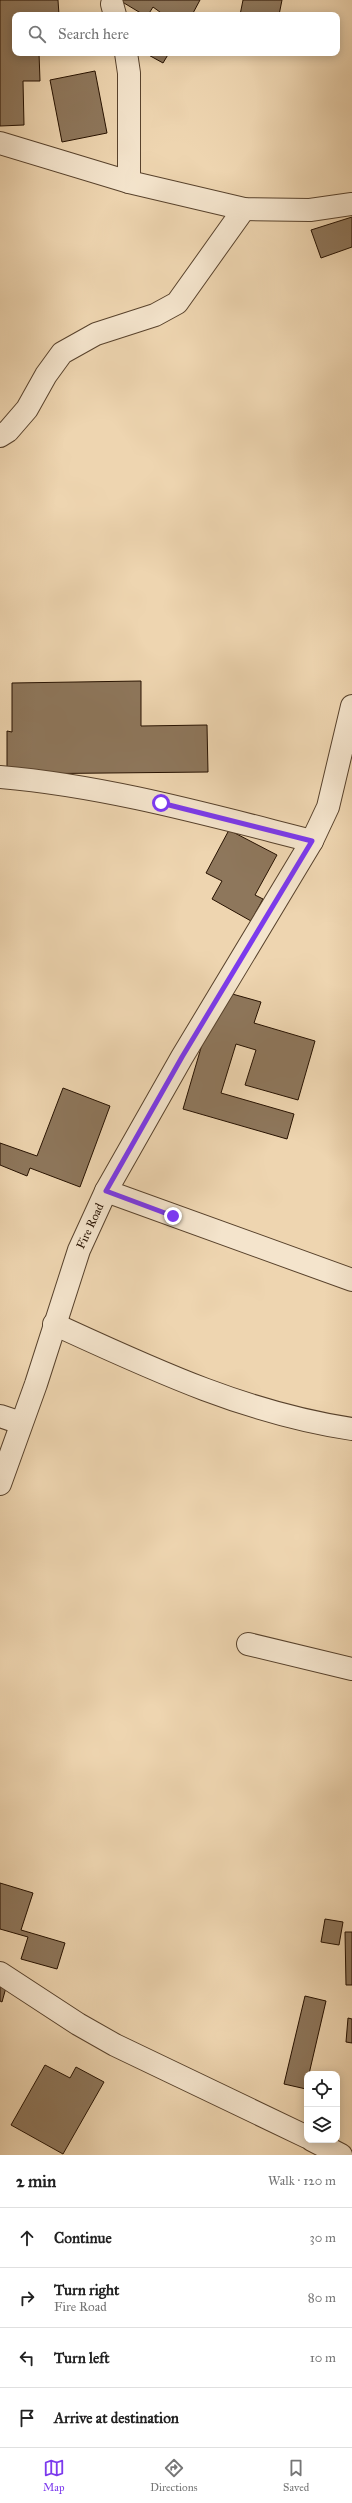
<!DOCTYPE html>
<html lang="en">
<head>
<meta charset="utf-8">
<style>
  body { margin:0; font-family:"IM FELL Great Primer",serif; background:#f6f6f6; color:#222 }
  .controls { position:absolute; right:12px; bottom:12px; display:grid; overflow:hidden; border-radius:8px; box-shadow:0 2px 10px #0003 }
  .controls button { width:36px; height:36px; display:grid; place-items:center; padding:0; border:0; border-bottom:1px solid #e0e0e0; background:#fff; color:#222; font:20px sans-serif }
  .stop { position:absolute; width:12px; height:12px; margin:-9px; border:3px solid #7c3aed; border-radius:50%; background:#fff }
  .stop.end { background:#7c3aed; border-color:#fff; box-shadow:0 1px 4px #0008 }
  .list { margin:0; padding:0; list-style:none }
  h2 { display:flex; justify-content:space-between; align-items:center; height:52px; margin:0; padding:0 16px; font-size:17px }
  h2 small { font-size:13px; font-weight:400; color:#767676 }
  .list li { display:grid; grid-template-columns:26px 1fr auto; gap:12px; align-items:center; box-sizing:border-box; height:60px; padding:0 16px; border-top:1px solid #e0e0e0 }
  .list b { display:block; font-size:15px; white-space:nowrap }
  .list p { margin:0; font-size:13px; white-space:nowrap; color:#767676 }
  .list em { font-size:13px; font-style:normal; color:#767676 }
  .icon { flex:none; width:22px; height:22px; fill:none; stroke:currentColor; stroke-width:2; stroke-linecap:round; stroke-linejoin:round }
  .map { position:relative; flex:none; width:352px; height:2155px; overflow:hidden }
  .search { position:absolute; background:#fff; box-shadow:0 2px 10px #0003; left:12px; right:12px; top:12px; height:44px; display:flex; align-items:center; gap:10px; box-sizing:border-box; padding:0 14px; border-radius:8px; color:#767676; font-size:15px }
  .sheet { height:292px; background:#fff }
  nav { display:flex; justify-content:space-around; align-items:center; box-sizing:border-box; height:56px; border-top:1px solid #e0e0e0; background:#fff; font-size:11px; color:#767676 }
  nav a { display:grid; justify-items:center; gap:2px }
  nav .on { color:#7c3aed }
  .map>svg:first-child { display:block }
</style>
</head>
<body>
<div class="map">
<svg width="352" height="2155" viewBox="0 0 352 2155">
  <rect width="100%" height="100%" fill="#eed5b0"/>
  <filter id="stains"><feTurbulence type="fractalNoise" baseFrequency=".005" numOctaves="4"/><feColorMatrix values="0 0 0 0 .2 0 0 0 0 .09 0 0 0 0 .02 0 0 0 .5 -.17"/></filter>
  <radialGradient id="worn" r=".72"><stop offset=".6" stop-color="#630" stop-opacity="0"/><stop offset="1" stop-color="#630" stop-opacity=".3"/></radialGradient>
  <g fill="#8e775c" stroke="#261100">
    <polygon points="0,0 58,0 59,15 15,15 15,53 39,53 40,81 23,81 24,125 0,126"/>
    <polygon points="119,0 200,0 192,15 164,15 153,7 148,15 144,15"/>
    <polygon points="243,0 282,0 279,15 240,15"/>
    <polygon points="145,53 169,53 163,63"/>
    <polygon points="95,71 107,133 62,142 50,80"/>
    <polygon points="352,217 352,247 321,258 311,230"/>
    <polygon points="141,681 141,726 207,725 208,772 7,774 7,731 12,732 12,683"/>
    <polygon points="229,830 277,855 255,895 263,899 251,921 212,899 222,881 206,873"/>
    <polygon points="218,990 261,1002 254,1023 315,1041 298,1100 245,1085 256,1050 236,1044 221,1093 294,1114 287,1139 183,1109"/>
    <polygon points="63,1088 110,1106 80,1187 30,1168 27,1176 0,1165 0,1143 37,1156"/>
    <polygon points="0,1883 33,1893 21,1930 65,1943 57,1969 21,1959 28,1937 0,1929"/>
    <polygon points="325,1919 343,1922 339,1945 321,1942"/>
    <polygon points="345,1932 352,1932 352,1985 346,1985"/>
    <polygon points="0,1970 10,1973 2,2002 0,2001"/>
    <polygon points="305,1996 326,2001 309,2074 307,2074 306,2089 284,2084"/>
    <polygon points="348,2018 352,2019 352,2043 346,2042"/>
    <polygon points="45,2065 70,2078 76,2067 104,2082 63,2154 11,2125"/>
  </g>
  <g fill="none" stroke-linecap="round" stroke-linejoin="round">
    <g stroke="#58422c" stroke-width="24">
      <g id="minor">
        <polyline points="112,4 115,15"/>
        <polyline points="126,53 129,73 129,182"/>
        <polyline points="0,143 129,182 244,209 310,210 352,204"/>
        <polyline points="0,436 8,431 27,409 46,375 62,353 96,334 155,315 177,303 244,209"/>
        <path d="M0 777C106 786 209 815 312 841"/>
        <polyline points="106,1191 352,1280"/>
        <path d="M54 1324C152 1369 245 1413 352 1429"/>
        <polyline points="0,1416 21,1423"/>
        <polyline points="0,1484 36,1384 79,1250 106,1191 182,1057 312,841 328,807 352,706"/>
        <polyline points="248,1644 352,1669"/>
        <polyline points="0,1973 78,2024 115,2045 307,2137"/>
        <polyline points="312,2140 341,2155"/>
      </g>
    </g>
    <use href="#minor" stroke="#f4e4cc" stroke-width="22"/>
  </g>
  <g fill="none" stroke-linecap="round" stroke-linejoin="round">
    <polyline stroke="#7c3aed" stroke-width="5" points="161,803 312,841 182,1057 106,1191 173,1216"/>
  </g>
  <g text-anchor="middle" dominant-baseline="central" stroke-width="3" stroke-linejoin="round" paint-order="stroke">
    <g font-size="12" fill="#261100" stroke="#f4e4cc">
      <text transform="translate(90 1226) rotate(-65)">Fire Road</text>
    </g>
  </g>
  <rect width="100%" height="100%" filter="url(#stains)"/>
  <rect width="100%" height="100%" fill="url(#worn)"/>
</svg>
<div class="controls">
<button><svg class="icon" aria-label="locate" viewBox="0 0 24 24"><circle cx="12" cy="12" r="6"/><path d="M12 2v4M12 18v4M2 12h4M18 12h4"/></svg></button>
<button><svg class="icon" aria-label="layers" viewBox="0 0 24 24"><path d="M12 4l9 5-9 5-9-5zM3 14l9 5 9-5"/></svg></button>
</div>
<div class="stop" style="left:161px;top:803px"></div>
<div class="stop end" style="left:173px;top:1216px"></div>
<div class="search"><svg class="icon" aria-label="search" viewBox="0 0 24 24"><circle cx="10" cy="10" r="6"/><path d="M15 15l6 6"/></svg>Search here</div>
</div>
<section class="sheet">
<h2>2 min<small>Walk · 120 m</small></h2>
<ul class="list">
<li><svg class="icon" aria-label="ahead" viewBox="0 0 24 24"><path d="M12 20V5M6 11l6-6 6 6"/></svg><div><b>Continue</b></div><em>30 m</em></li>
<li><svg class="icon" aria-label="right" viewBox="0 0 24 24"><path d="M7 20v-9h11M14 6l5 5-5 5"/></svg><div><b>Turn right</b><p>Fire Road</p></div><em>80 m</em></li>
<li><svg class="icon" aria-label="left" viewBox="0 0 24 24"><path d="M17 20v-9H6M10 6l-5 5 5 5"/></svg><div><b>Turn left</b></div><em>10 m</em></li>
<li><svg class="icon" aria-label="arrive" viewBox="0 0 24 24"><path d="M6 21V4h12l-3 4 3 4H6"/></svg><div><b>Arrive at destination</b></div></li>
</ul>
</section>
<nav>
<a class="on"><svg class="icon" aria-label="map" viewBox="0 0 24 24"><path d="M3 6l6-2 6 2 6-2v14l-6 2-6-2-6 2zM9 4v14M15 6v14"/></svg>Map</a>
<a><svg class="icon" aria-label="directions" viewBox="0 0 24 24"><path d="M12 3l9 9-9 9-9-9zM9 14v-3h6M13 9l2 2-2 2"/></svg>Directions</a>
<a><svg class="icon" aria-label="saved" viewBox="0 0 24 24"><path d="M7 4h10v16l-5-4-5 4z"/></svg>Saved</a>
</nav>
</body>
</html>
